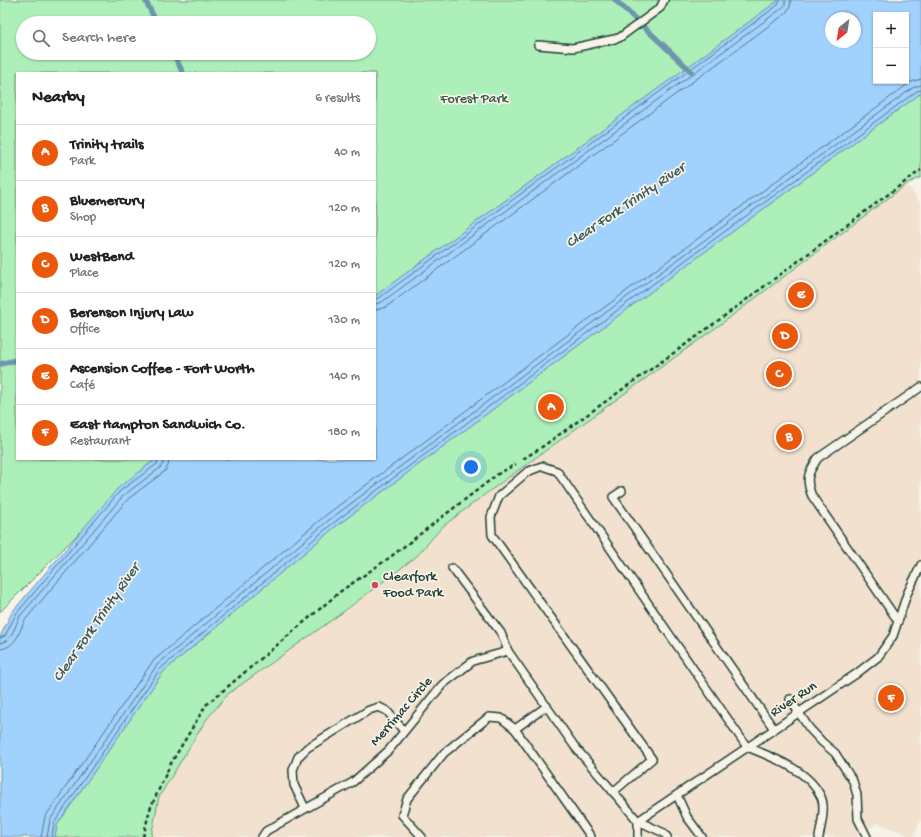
<!DOCTYPE html>
<html lang="en">
<head>
<meta charset="utf-8">
<style>
  body { margin:0; font-family:"Gochi Hand",sans-serif; background:#f6f6f6; color:#202124 }
  .controls { position:absolute; right:12px; top:12px; display:grid; overflow:hidden; border-radius:0px; box-shadow:0 1px 3px #0004 }
  .controls button { width:36px; height:36px; display:grid; place-items:center; padding:0; border:0; border-bottom:1px solid #e0e0e0; background:#fff; color:#202124; font:20px sans-serif }
  .compass { position:absolute; left:825px; top:12px; width:36px; height:36px; border-radius:50%; background:#fff; box-shadow:0 1px 3px #0004; rotate:210deg }
  .you { position:absolute; left:471px; top:467px; width:14px; height:14px; margin:-10px; border:3px solid #fff; border-radius:50%; background:#1a73e8; box-shadow:0 0 0 6px #1a73e833 }
  .badge { display:grid; place-items:center; width:26px; height:26px; border-radius:50%; background:#ea580c; color:#fff; font-size:13px; font-weight:700 }
  .pin { position:absolute; translate:-50% -50%; border:2px solid #fff; box-shadow:0 1px 4px #0006 }
  .list { margin:0; padding:0; list-style:none }
  h2 { display:flex; justify-content:space-between; align-items:center; height:52px; margin:0; padding:0 16px; font-size:17px }
  h2 small { font-size:13px; font-weight:400; color:#757577 }
  .list li { display:grid; grid-template-columns:26px 1fr auto; gap:12px; align-items:center; box-sizing:border-box; height:56px; padding:0 16px; border-top:1px solid #e0e0e0 }
  .list b { display:block; font-size:15px; white-space:nowrap }
  .list p { margin:0; font-size:13px; white-space:nowrap; color:#757577 }
  .list em { font-size:13px; font-style:normal; color:#757577 }
  .icon { flex:none; width:22px; height:22px; fill:none; stroke:currentColor; stroke-width:2; stroke-linecap:round; stroke-linejoin:round }
  .map { position:relative; flex:none; width:921px; height:837px; overflow:hidden }
  .search { position:absolute; background:#fff; box-shadow:0 1px 3px #0004; left:16px; top:16px; width:360px; height:44px; display:flex; align-items:center; gap:10px; box-sizing:border-box; padding:0 14px; border-radius:22px; color:#757577; font-size:15px }
  .panel { position:absolute; background:#fff; box-shadow:0 1px 3px #0004; left:16px; top:72px; width:360px; height:388px; border-radius:0px }
  .map>svg:first-child { display:block }
</style>
</head>
<body>
<div class="map">
<svg width="921" height="837" viewBox="0 0 921 837">
  <rect width="100%" height="100%" fill="#f7f3e8"/>
  <filter id="ink" filterUnits="userSpaceOnUse"><feTurbulence type="fractalNoise" baseFrequency=".025" numOctaves="2"/><feDisplacementMap in="SourceGraphic" scale="8" xChannelSelector="R" yChannelSelector="G"/><feConvolveMatrix kernelMatrix="1 2 1 2 8 2 1 2 1" color-interpolation-filters="sRGB"/></filter>
  <g filter="url(#ink)">
    <polygon fill="#f2e1cf" points="907,184 921,204 921,821 913,837 878,823 857,837 151,837 159,797 206,720 228,694 343,612 417,556 442,527 491,490 721,324"/>
    <g fill="#adefb8" stroke="#669676" fill-rule="evenodd">
      <path d="M0 0H779L375 296V73H17V459H156L145 467 0 612ZM23 23H369V53H23Z"/>
      <polygon points="921,93 921,177 907,184 721,324 491,490 442,527 417,556 343,612 228,694 206,720 159,797 151,837 55,837 57,825 163,672 335,527 630,307"/>
    </g>
    <path fill="#a1d1fd" stroke="#6d96ad" fill-rule="evenodd" d="M779 0H921V93L630 307 335 527 163 672 57 825 55 837H0V637L12 612 118 488 156 459H375V296ZM876 15H906V81H876ZM831 18H855V42H831Z"/>
    <g fill="none" stroke-linecap="round" stroke-linejoin="round">
      <g stroke="#537884" stroke-width="1">
        <polyline points="375,299 379,298 778,5 780,0"/>
        <polyline points="375,304 382,302 781,9 785,5 785,0"/>
        <polyline points="375,310 386,307 785,14 790,7 791,0"/>
        <polyline points="0,638 5,636 16,614 120,491 157,464 158,459"/>
        <path d="M0 643C12 642 15 626 20 616L124 495 160 468 163 464V459"/>
        <path d="M0 649C16 648 19 632 25 620L128 499 165 471 168 466 169 459"/>
        <polyline points="41,837 45,817 153,661 326,515 621,295 911,82 921,79"/>
        <polyline points="47,837 50,820 157,665 329,520 624,299 914,87 921,85"/>
        <polyline points="52,837 54,823 160,669 332,524 627,303 917,91 921,90"/>
      </g>
      <g stroke="#6d96ad" stroke-width="5.5">
        <polyline points="145,0 157,23"/>
        <polyline points="615,0 691,71"/>
        <polyline points="173,53 183,73"/>
        <polyline points="0,364 17,360"/>
      </g>
      <g stroke="#1f3d34" stroke-width="10">
        <g id="service">
          <polyline points="538,45 573,48 619,38 660,8 664,0"/>
          <polyline points="622,491 613,497 774,729"/>
          <polyline points="452,568 501,633 508,651"/>
          <path d="M898 621 812 496C805 479 808 473 818 458L921 387"/>
          <polyline points="790,699 809,728 822,742 835,753 853,781 857,795 858,819 867,837"/>
          <polyline points="515,729 547,706"/>
          <path d="M613 792 652 759 492 535 491 517 499 496 527 472 542 466 557 471 747 747C772 757 809 770 821 797 826 807 821 826 819 837"/>
          <polyline points="677,795 687,817 702,837"/>
          <polyline points="305,808 294,785 293,770 298,757 307,748 369,710 379,707 387,711 404,731"/>
          <polyline points="638,821 856,674 878,657 893,636 907,594 921,565"/>
          <polyline points="262,837 266,831 353,782 389,750 442,685 473,661 508,651 575,747 638,821 664,833 667,837"/>
          <polyline points="422,837 402,815 407,799 444,753 489,717 501,718 515,729 591,837"/>
          <polyline points="638,837 638,821"/>
        </g>
      </g>
      <g stroke="#1f3d34" stroke-width="2.5" stroke-dasharray="4 3" stroke-linecap="butt">
        <polyline points="523,459 539,449 696,337 921,170"/>
        <polyline points="143,837 150,809 170,765 206,705 341,591 389,558 498,474 516,464"/>
      </g>
      <use href="#service" stroke="#f7f3e8" stroke-width="7"/>
    </g>
  </g>
  <circle fill="#d1495b" stroke="#f7f3e8" stroke-width="1.5" cx="375" cy="585" r="4"/>
  <g text-anchor="middle" dominant-baseline="central" stroke-width="3.5" stroke-linejoin="round" paint-order="stroke">
    <g font-size="14" fill="#345848" stroke="#f7f3e8">
      <text x="474" y="99">Forest Park</text>
    </g>
    <g font-size="14" fill="#1f3d34" stroke="#f7f3e8" text-anchor="start">
      <text x="383" y="577">Clearfork<tspan x="383" dy="16">Food Park</tspan></text>
    </g>
    <g font-size="14" fill="#1f3d34" stroke="#f7f3e8">
      <text transform="translate(794 700) rotate(-34)">River Run</text>
      <text transform="translate(402 712) rotate(-49)">Merrimac Circle</text>
    </g>
    <g font-size="15" font-style="italic" fill="#395b5c" stroke="#f7f3e8">
      <text transform="translate(626 206) rotate(-34)">Clear Fork Trinity River</text>
      <text transform="translate(97 623) rotate(-55)">Clear Fork Trinity River</text>
    </g>
  </g>
</svg>
<div class="controls">
<button>+</button>
<button>−</button>
</div>
<svg class="compass" viewBox="-18 -18 36 36"><path d="M0-13l5 13h-10z" fill="#e53935"/><path d="M0 13l5-13h-10z" fill="#757577"/></svg>
<div class="you"></div>
<div class="pin badge" style="left:551px;top:407px">A</div>
<div class="pin badge" style="left:789px;top:437px">B</div>
<div class="pin badge" style="left:779px;top:374px">C</div>
<div class="pin badge" style="left:785px;top:336px">D</div>
<div class="pin badge" style="left:801px;top:295px">E</div>
<div class="pin badge" style="left:891px;top:698px">F</div>
<div class="search"><svg class="icon" aria-label="search" viewBox="0 0 24 24"><circle cx="10" cy="10" r="6"/><path d="M15 15l6 6"/></svg>Search here</div>
<section class="panel">
<h2>Nearby<small>6 results</small></h2>
<ul class="list">
<li><span class="badge">A</span><div><b>Trinity trails</b><p>Park</p></div><em>40 m</em></li>
<li><span class="badge">B</span><div><b>Bluemercury</b><p>Shop</p></div><em>120 m</em></li>
<li><span class="badge">C</span><div><b>WestBend</b><p>Place</p></div><em>120 m</em></li>
<li><span class="badge">D</span><div><b>Berenson Injury Law</b><p>Office</p></div><em>130 m</em></li>
<li><span class="badge">E</span><div><b>Ascension Coffee - Fort Worth</b><p>Café</p></div><em>140 m</em></li>
<li><span class="badge">F</span><div><b>East Hampton Sandwich Co.</b><p>Restaurant</p></div><em>180 m</em></li>
</ul>
</section>
</div>
</body>
</html>
